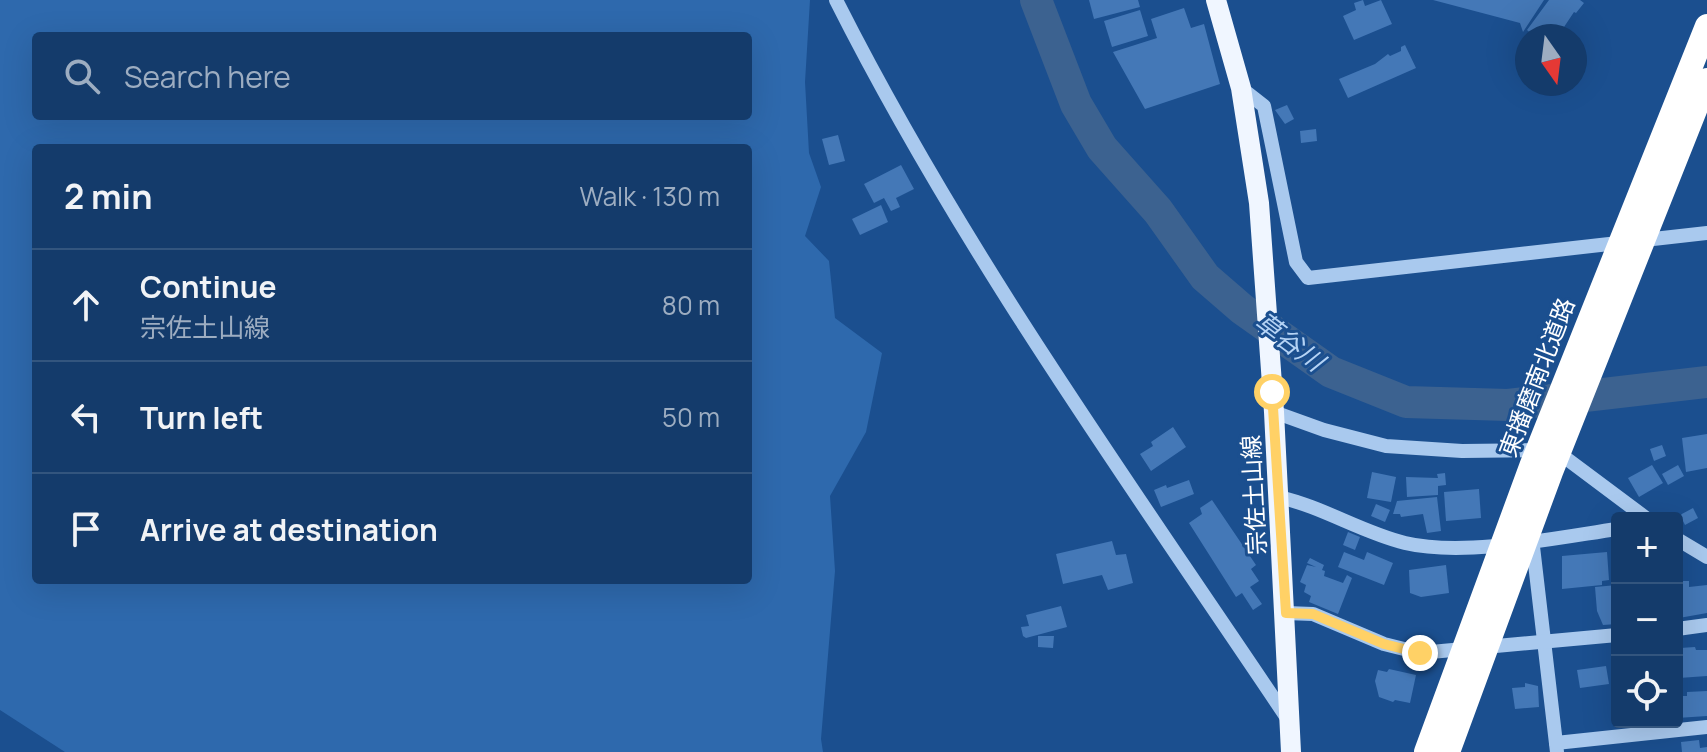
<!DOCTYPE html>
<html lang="en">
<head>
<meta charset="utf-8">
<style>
  body { margin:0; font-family:Manrope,"Noto Sans JP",sans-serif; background:#214673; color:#f1f3f6 }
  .controls { position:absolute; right:24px; bottom:24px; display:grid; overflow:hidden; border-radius:8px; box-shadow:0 8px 32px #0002 }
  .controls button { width:72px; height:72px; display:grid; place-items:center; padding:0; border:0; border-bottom:2px solid #33557e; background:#143b6b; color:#f1f3f6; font:40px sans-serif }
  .compass { position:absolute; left:1515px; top:24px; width:72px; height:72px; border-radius:50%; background:#143b6b; box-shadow:0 8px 32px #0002; rotate:166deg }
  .stop { position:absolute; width:24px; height:24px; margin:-18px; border:6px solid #ffd166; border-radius:50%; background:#fff }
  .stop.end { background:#ffd166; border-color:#fff; box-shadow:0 2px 8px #0008 }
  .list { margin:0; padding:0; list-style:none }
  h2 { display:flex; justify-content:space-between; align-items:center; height:104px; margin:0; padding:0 32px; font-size:34px }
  h2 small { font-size:26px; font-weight:400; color:#9dadc1 }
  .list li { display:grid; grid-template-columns:52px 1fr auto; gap:24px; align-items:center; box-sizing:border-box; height:112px; padding:0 32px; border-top:2px solid #33557e }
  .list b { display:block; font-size:30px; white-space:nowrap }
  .list p { margin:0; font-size:26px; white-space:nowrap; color:#9dadc1 }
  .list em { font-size:26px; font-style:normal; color:#9dadc1 }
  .icon { flex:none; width:44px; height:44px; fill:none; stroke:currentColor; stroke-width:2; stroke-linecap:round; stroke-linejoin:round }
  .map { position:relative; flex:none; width:1707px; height:752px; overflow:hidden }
  .search { position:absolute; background:#143b6b; box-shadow:0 8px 32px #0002; left:32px; top:32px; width:720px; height:88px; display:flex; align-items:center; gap:20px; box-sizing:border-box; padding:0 28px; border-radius:8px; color:#9dadc1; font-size:30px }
  .panel { position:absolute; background:#143b6b; box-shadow:0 8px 32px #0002; left:32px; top:144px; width:720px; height:440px; border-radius:8px }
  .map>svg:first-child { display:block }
</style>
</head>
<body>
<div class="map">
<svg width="1707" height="752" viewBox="0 0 1707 752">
  <rect width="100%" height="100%" fill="#1b4f8f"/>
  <path fill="#2e69ad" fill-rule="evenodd" d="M0 0H810L805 82 809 153 821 187 805 236 829 261 835 318 882 353 866 432 830 496 835 571 821 739 823 752H65L0 710ZM36 36H748V116H36ZM36 148H748V580H36Z"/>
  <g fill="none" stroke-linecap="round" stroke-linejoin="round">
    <polyline stroke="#3c6290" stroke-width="32" points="1036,0 1076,104 1102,148 1158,211 1205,277 1242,309 1331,372 1406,402 1508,405 1707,382"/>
  </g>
  <g fill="#4478b7">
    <polygon points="1089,0 1138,0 1140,7 1094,19"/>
    <polygon points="1363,0 1365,6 1381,0 1392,24 1354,40 1343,16 1356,10 1354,3"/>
    <polygon points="1433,0 1544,0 1523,32 1520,23"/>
    <polygon points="1549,0 1580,0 1584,3 1576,13 1574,12 1558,36 1534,36 1527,30"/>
    <polygon points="1184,8 1191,28 1204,24 1220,84 1145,109 1113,52 1157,38 1151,19"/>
    <polygon points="1140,10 1148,36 1112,47 1104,21"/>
    <polygon points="1405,45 1416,68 1348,98 1339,79 1375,64 1388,54 1390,56 1401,51 1401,47"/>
    <polygon points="1287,105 1294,119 1285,124 1275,110"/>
    <polygon points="1316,129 1317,141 1301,143 1300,131"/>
    <polygon points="838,135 845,161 829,165 822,139"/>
    <polygon points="901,165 914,189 896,198 900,207 891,211 884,198 874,203 864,184"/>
    <polygon points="881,205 888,222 860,235 852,219"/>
    <polygon points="1173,427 1186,447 1151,471 1140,454 1153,446 1151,442"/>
    <polygon points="1707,434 1707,468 1686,472 1682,438"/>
    <polygon points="1662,445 1666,456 1654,461 1650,449"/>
    <polygon points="1652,465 1663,483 1639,497 1628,478"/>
    <polygon points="1678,465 1684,476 1668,485 1662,474"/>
    <polygon points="1372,472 1396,477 1391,502 1367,498"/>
    <polygon points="1445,473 1446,485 1438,486 1438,495 1407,497 1406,477 1438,478 1437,474"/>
    <polygon points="1189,480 1194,494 1161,507 1154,490 1166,485 1167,488"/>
    <polygon points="1479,489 1481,518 1446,521 1444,492"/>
    <polygon points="1437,497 1441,531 1427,533 1423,514 1401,517 1400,514 1393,514 1397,501"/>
    <polygon points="1212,500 1256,565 1251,569 1259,581 1250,587 1262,604 1253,610 1242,593 1236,597 1189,523 1202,514 1200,508"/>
    <polygon points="1376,504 1390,510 1385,522 1371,516"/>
    <polygon points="1693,508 1698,518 1685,525 1680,515"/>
    <polygon points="1348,532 1360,537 1355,550 1343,545"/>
    <polygon points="1112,541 1116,555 1126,554 1133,583 1108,590 1102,575 1063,584 1056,554"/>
    <polygon points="1344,552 1364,560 1367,552 1393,563 1384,585 1338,567"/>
    <polygon points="1607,552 1609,580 1602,581 1602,585 1562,589 1562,556"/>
    <polygon points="1310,558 1324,565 1322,570 1325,571 1324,576 1343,583 1347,575 1352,578 1338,614 1309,602 1311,596 1304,592 1306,585 1300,582 1307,565 1316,567 1307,563"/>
    <polygon points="1446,565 1449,593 1421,597 1410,593 1409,570"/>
    <polygon points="1677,581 1689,581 1689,587 1707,585 1707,613 1679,618"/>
    <polygon points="1617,585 1617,624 1603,625 1597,611 1595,587"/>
    <polygon points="1061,606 1067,627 1026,638 1023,636 1021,627 1029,626 1026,615"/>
    <polygon points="1038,636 1054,636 1053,648 1038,647"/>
    <polygon points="1695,647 1696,650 1707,650 1707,676 1679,678 1680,648"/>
    <polygon points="1606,666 1609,684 1580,688 1577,670"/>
    <polygon points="1389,669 1416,675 1410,703 1395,700 1393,702 1379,697 1375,681 1378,670 1387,672"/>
    <polygon points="1525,683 1538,686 1539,707 1515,709 1512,688 1525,687"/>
    <polygon points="1707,691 1707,716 1677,718 1677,696 1687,696 1687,692"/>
    <polygon points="1699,740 1700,748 1707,747 1707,752 1682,752 1681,742"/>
  </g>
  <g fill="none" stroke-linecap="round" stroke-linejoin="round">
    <g stroke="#a9c9ee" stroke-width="14">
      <path d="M836 0C964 254 1131 485 1289 721"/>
      <polyline points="1241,88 1264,106 1296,262 1308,278 1707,233"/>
      <polyline points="1274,412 1324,430 1386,446 1462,451 1555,450 1646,518"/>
      <path d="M1279 497C1323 507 1363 533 1405 543 1464 557 1556 538 1617 529"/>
      <polyline points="1532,538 1557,752"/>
      <polyline points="1677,539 1707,557"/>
      <polyline points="1286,613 1313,614 1384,644 1420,653 1617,635"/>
      <polyline points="1677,629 1707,625"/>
      <polyline points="1556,743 1707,727"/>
    </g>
    <polyline stroke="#f0f6ff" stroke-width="20" points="1216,0 1241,88 1259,203 1274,412 1291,752"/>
    <g stroke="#fff" stroke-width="24">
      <polyline points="1426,752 1532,464 1707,26"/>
      <polyline points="1448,752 1551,472 1707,80"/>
    </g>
  </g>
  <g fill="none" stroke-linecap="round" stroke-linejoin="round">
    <polyline stroke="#ffd166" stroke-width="10" points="1272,392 1286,613 1313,614 1384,644 1420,653"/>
  </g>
  <g text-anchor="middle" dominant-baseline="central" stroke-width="6" stroke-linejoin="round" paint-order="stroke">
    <g font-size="24" fill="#fff" stroke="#1b4f8f">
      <text transform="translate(1536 377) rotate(-69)">東播磨南北道路</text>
      <text transform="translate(1253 495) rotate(-93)">宗佐土山線</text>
    </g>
    <g font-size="26" font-style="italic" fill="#b5d3f5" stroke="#1b4f8f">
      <text transform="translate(1290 341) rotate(37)">草谷川</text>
    </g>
  </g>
</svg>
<div class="controls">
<button>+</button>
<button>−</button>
<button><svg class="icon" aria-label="locate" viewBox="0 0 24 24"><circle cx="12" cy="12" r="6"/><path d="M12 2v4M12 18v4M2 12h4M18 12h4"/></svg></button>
</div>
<svg class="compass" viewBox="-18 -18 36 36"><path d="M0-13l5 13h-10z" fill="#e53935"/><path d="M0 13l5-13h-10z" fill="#9dadc1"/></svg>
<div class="stop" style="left:1272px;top:392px"></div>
<div class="stop end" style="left:1420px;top:653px"></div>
<div class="search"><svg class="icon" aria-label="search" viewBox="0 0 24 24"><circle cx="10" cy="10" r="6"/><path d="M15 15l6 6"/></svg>Search here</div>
<section class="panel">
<h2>2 min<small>Walk · 130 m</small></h2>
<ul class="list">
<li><svg class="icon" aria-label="ahead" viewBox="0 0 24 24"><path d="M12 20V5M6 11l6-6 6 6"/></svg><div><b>Continue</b><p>宗佐土山線</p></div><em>80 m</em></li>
<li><svg class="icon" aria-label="left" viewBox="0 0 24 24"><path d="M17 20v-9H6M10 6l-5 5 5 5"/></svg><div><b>Turn left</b></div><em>50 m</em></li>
<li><svg class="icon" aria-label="arrive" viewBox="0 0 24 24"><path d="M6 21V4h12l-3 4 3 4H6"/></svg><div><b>Arrive at destination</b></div></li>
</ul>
</section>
</div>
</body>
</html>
